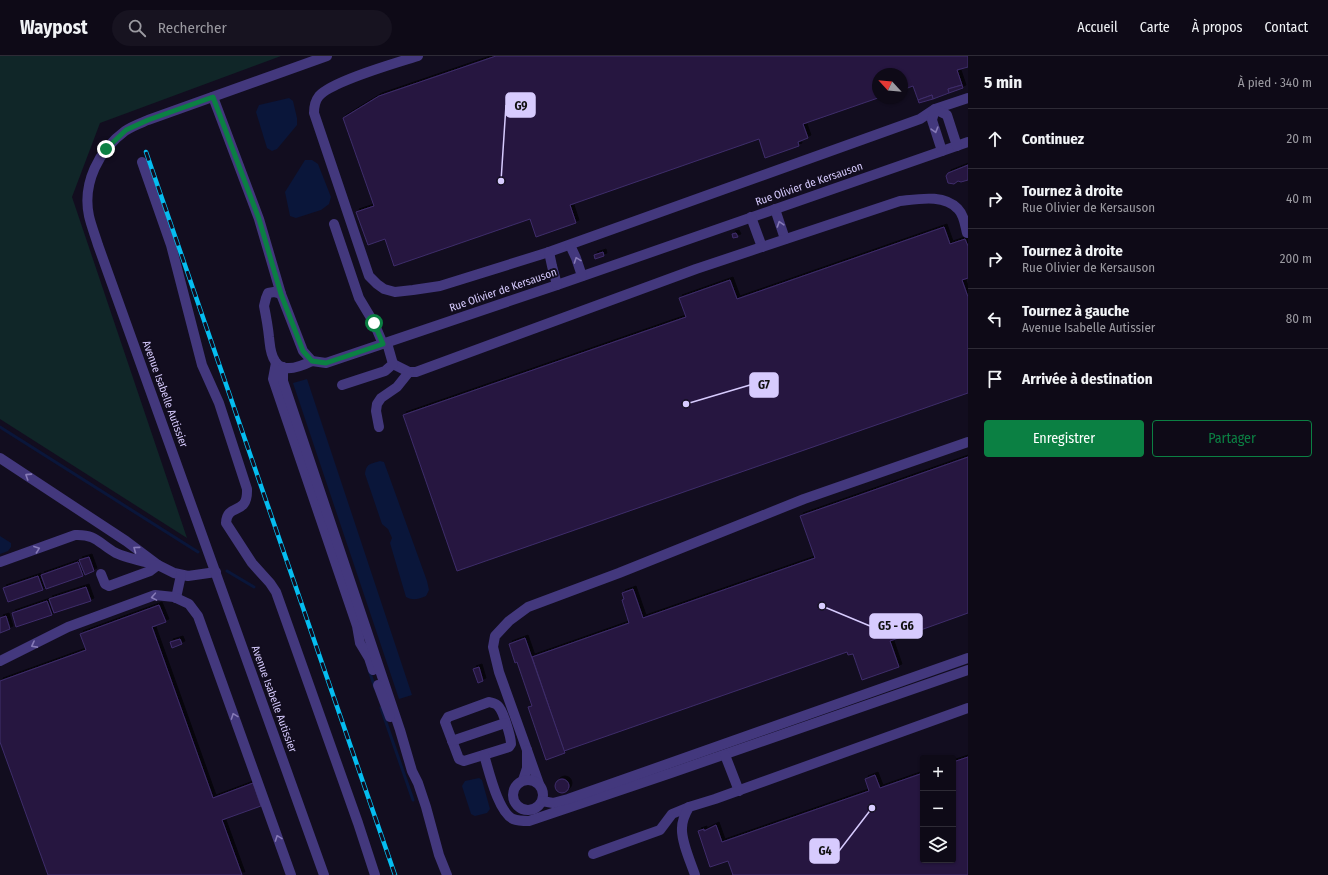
<!DOCTYPE html>
<html lang="fr">
<head>
<meta charset="utf-8">
<style>
  body { margin:0; font-family:"Fira Sans Condensed",sans-serif; background:#171320; color:#f1f3f6 }
  .controls { position:absolute; right:12px; bottom:12px; display:grid; overflow:hidden; border-radius:4px; box-shadow:0 1px 3px #0004 }
  .controls button { width:36px; height:36px; display:grid; place-items:center; padding:0; border:0; border-bottom:1px solid #2e2b36; background:#0e0a17; color:#f1f3f6; font:20px sans-serif }
  .compass { position:absolute; left:872px; top:12px; width:36px; height:36px; border-radius:50%; background:#0e0a17; box-shadow:0 1px 3px #0004; rotate:296deg }
  .stop { position:absolute; width:12px; height:12px; margin:-9px; border:3px solid #0b8043; border-radius:50%; background:#fff }
  .stop.end { background:#0b8043; border-color:#fff; box-shadow:0 1px 4px #0008 }
  .list { margin:0; padding:0; list-style:none }
  h2 { display:flex; justify-content:space-between; align-items:center; height:52px; margin:0; padding:0 16px; font-size:17px }
  h2 small { font-size:13px; font-weight:400; color:#9b9aa1 }
  .list li { display:grid; grid-template-columns:26px 1fr auto; gap:12px; align-items:center; box-sizing:border-box; height:60px; padding:0 16px; border-top:1px solid #2e2b36 }
  .list b { display:block; font-size:15px; white-space:nowrap }
  .list p { margin:0; font-size:13px; white-space:nowrap; color:#9b9aa1 }
  .list em { font-size:13px; font-style:normal; color:#9b9aa1 }
  .actions { display:flex; gap:8px; padding:12px 16px }
  .actions a { flex:1; padding:9px 0; border:1px solid #0b8043; border-radius:4px; text-align:center; font-size:14px; color:#0b8043 }
  .actions .main { background:#0b8043; color:#fff }
  .icon { flex:none; width:22px; height:22px; fill:none; stroke:currentColor; stroke-width:2; stroke-linecap:round; stroke-linejoin:round }
  .map { position:relative; flex:none; width:968px; height:819px; overflow:hidden }
  header { display:flex; align-items:center; gap:24px; box-sizing:border-box; height:56px; padding:0 20px; background:#0e0a17; border-bottom:1px solid #2e2b36 }
  header strong { font-size:19px }
  nav { display:flex; gap:22px; margin-inline-start:auto; font-size:14px }
  .search { width:280px; height:36px; background:#171320; display:flex; align-items:center; gap:10px; box-sizing:border-box; padding:0 14px; border-radius:22px; color:#9b9aa1; font-size:15px }
  main { display:flex }
  aside { flex:1; background:#0e0a17 }
  .map>svg:first-child { display:block }
</style>
</head>
<body>
<header>
<strong>Waypost</strong>
<div class="search"><svg class="icon" aria-label="search" viewBox="0 0 24 24"><circle cx="10" cy="10" r="6"/><path d="M15 15l6 6"/></svg>Rechercher</div>
<nav><a>Accueil</a><a>Carte</a><a>À propos</a><a>Contact</a></nav>
</header>
<main>
<div class="map">
<svg width="968" height="819" viewBox="0 0 968 819">
  <defs>
    <filter id="shadow"><feDropShadow dx="3" dy="-3" stdDeviation="0" flood-color="#0009"/></filter>
  </defs>
  <rect width="100%" height="100%" fill="#120d1f"/>
  <polygon fill="#102628" points="0,0 281,0 100,67 72,141 187,482 0,363"/>
  <g fill="#0a163a">
    <polygon points="289,42 293,45 297,62 297,69 277,93 272,95 267,92 256,56 259,49"/>
    <polygon points="305,104 312,104 318,108 331,141 329,148 321,154 296,162 290,160 285,136"/>
    <polygon points="307,323 412,639 399,643 293,327"/>
    <path d="M380 405 384 406 427 525 429 534 426 540C419 543 413 545 406 541L390 487 392 482 388 473 382 468 365 418C366 407 371 408 380 405Z"/>
    <polygon points="0,480 11,487 11,491 8,495 0,498"/>
    <polygon points="479,722 482,724 490,753 487,757 475,760 471,758 462,730 465,725"/>
  </g>
  <g fill="none" stroke-linecap="round" stroke-linejoin="round">
    <g stroke="#0a163a" stroke-width="3">
      <polyline points="0,371 198,496"/>
      <polyline points="227,515 254,531"/>
      <polyline points="369,614 375,632"/>
      <polyline points="381,652 413,744"/>
    </g>
  </g>
  <g fill="#25193f" stroke="#3f2c6b" filter="url(#shadow)">
    <polygon points="496,0 968,0 968,11 957,14 962,29 948,33 949,37 933,43 932,39 918,44 913,30 902,34 902,18 878,18 878,42 803,68 808,82 798,86 799,90 765,102 759,83 570,149 576,167 536,181 530,163 394,210 385,183 368,189 356,156 374,150 343,62 379,40"/>
    <polygon points="962,29 963,32 949,37 948,33"/>
    <polygon points="932,39 933,43 919,47 918,44"/>
    <polygon points="968,109 968,124 961,126 958,125 954,128 948,127 946,120 948,117"/>
    <polygon points="944,171 950,188 965,183 968,190 968,222 962,224 968,241 968,337 457,515 403,359 686,261 679,242 730,224 737,243"/>
    <polygon points="736,177 738,181 733,182 732,178"/>
    <polygon points="603,196 604,200 595,203 594,199"/>
    <polygon points="968,401 968,557 890,585 899,611 862,624 853,598 848,599 847,596 564,695 532,601 629,567 622,544 624,543 622,537 633,533 643,562 815,502 800,460"/>
    <polygon points="89,501 94,515 85,519 79,504"/>
    <polygon points="78,506 83,520 46,533 41,519"/>
    <polygon points="38,520 43,534 8,546 3,532"/>
    <polygon points="86,531 91,545 54,557 49,543"/>
    <polygon points="47,545 52,559 16,571 12,557"/>
    <polygon points="159,549 166,566 152,571 213,742 253,727 261,750 222,764 242,819 48,819 0,686 0,625 86,594 80,578"/>
    <polygon points="6,560 10,573 0,577 0,562"/>
    <polygon points="525,582 565,697 546,704 528,651 532,650 517,606 515,607 509,588"/>
    <polygon points="180,583 182,588 172,592 170,586"/>
    <polygon points="479,611 483,625 478,627 473,613"/>
    <polygon points="968,701 968,819 732,819 733,819 728,805 710,811 698,775 704,773 704,775 716,769 722,786 869,735 865,723 875,719 880,732 923,717 923,804 953,804 953,706"/>
    <circle cx="562" cy="730" r="7"/>
  </g>
  <g fill="none" stroke-linecap="round" stroke-linejoin="round">
    <g stroke="#43387d" stroke-width="10">
      <path d="M418 0C396 7 332 25 319 40 315 45 314 51 314 57L369 220 377 228 384 233 395 236 413 234 440 230 549 196 920 63 935 53 968 42"/>
      <polyline points="213,41 259,163 281,238 303,295 312,305 326,307 557,229 968,86"/>
      <polyline points="942,95 932,64 935,53 947,59 957,90"/>
      <path d="M142 106 171 189 202 309 219 347 247 433C248 461 227 446 226 467L252 507 270 527 276 536 358 767 375 819"/>
      <polyline points="775,153 785,183"/>
      <polyline points="751,161 762,191"/>
      <polyline points="334,168 359,242 374,267 383,288"/>
      <polyline points="570,189 576,202 582,220"/>
      <polyline points="549,196 552,210 557,229"/>
      <path d="M281 238 274 236 268 237 266 242 264 250C266 260 268 271 269 281 270 289 270 298 275 305 283 318 302 310 312 305"/>
      <polyline points="276,307 273,323 357,570 360,587 369,602 373,614"/>
      <path d="M393 308 409 316H416L696 213 900 145C919 143 944 138 958 153 964 159 965 169 967 177"/>
      <polyline points="283,311 283,325 400,674 412,715 418,727 426,751 439,799 447,819"/>
      <polyline points="342,329 385,315 393,308 387,287"/>
      <polyline points="379,371 376,355 377,348 381,342 397,331 409,316"/>
      <path d="M0 402 126 485 158 509C146 506 126 502 116 497 99 488 97 478 75 479L0 506"/>
      <polyline points="101,518 105,528 109,530 150,515 158,509 174,517 188,520 216,516"/>
      <polyline points="176,542 181,519"/>
      <polyline points="0,605 68,571 155,539 174,541 189,548 198,560 291,819"/>
      <polyline points="378,629 390,661"/>
      <path d="M489 646C492 647 496 647 498 650 503 654 511 681 511 688L509 691 464 705 459 703 445 666 448 661Z"/>
      <polyline points="452,685 505,667"/>
      <polyline points="527,694 499,616 493,591 495,580 509,565 528,551 619,517 804,443 968,386"/>
      <path d="M484 699C489 715 498 756 513 763 518 765 523 765 529 765L671 717 968 614"/>
      <polyline points="725,699 739,735"/>
      <polyline points="523,724 527,712 527,694 539,728"/>
      <circle cx="528" cy="739" r="15"/>
      <polyline points="542,745 553,747 568,743 968,602"/>
      <polyline points="593,798 660,774 672,758 689,751"/>
      <path d="M324 819 98 189C95 179 91 169 89 160 82 127 99 94 125 75 132 70 141 67 148 64L327 0"/>
      <path d="M695 819C691 807 681 785 682 772 682 764 685 758 689 751L715 743 968 652"/>
    </g>
    <g stroke="#05bdf0" stroke-width="4.5">
      <polyline id="rail" points="146,96 395,819"/>
    </g>
    <use href="#rail" stroke="#120d1f" stroke-width="3" stroke-dasharray="9" stroke-linecap="butt"/>
  </g>
  <defs><path id="oneway-chevron" d="M-2-3.5L2.5 0L-2 3.5" fill="none" stroke-width="1.6" stroke-linecap="round" stroke-linejoin="round"/></defs>
  <g stroke="#867ab7">
    <use href="#oneway-chevron" transform="translate(935 74) rotate(74)"/>
    <use href="#oneway-chevron" transform="translate(780 168) rotate(-108)"/>
    <use href="#oneway-chevron" transform="translate(577 204) rotate(-110)"/>
    <use href="#oneway-chevron" transform="translate(28 420) rotate(-147)"/>
    <use href="#oneway-chevron" transform="translate(37 493) rotate(-20)"/>
    <use href="#oneway-chevron" transform="translate(136 493) rotate(-143)"/>
    <use href="#oneway-chevron" transform="translate(154 541) rotate(170)"/>
    <use href="#oneway-chevron" transform="translate(34 589) rotate(152)"/>
    <use href="#oneway-chevron" transform="translate(234 660) rotate(-110)"/>
    <use href="#oneway-chevron" transform="translate(278 782) rotate(-110)"/>
  </g>
  <g fill="none" stroke-linecap="round" stroke-linejoin="round">
    <polyline stroke="#0b8043" stroke-width="5" points="106,93 126,74 148,64 213,41 259,163 281,238 303,295 312,305 326,307 383,288 374,267"/>
  </g>
  <g text-anchor="middle" dominant-baseline="central" stroke-width="4" stroke-linejoin="round" paint-order="stroke">
    <g font-size="11" fill="#d7cbfe" stroke="#120d1f">
      <text transform="translate(809 128) rotate(-19)">Rue Olivier de Kersauson</text>
      <text transform="translate(503 234) rotate(-19)">Rue Olivier de Kersauson</text>
      <text transform="translate(165 338) rotate(70)">Avenue Isabelle Autissier</text>
      <text transform="translate(274 643) rotate(70)">Avenue Isabelle Autissier</text>
    </g>
  </g>
  <path fill="none" stroke="#d7cbfe" stroke-width="1.5" d="M501 125L506 49M686 348L750 329M822 550L870 570M872 752L839 795"/>
  <g fill="#d7cbfe" stroke="#120d1f" stroke-width="1.5">
    <circle cx="501" cy="125" r="4"/>
    <circle cx="686" cy="348" r="4"/>
    <circle cx="822" cy="550" r="4"/>
    <circle cx="872" cy="752" r="4"/>
  </g>
  <g fill="#d7cbfe" stroke="#d7cbfe" stroke-width="1.5">
    <rect x="506" y="37" width="29" height="24" rx="4"/>
    <rect x="750" y="317" width="28" height="24" rx="4"/>
    <rect x="870" y="558" width="52" height="24" rx="4"/>
    <rect x="810" y="783" width="29" height="24" rx="4"/>
  </g>
  <g font-size="12" text-anchor="middle" font-weight="bold" fill="#111">
    <text x="521" y="54">G9</text>
    <text x="764" y="333">G7</text>
    <text x="896" y="574">G5 - G6</text>
    <text x="825" y="799">G4</text>
  </g>
</svg>
<div class="controls">
<button>+</button>
<button>−</button>
<button><svg class="icon" aria-label="layers" viewBox="0 0 24 24"><path d="M12 4l9 5-9 5-9-5zM3 14l9 5 9-5"/></svg></button>
</div>
<svg class="compass" viewBox="-18 -18 36 36"><path d="M0-13l5 13h-10z" fill="#e53935"/><path d="M0 13l5-13h-10z" fill="#9b9aa1"/></svg>
<div class="stop" style="left:374px;top:267px"></div>
<div class="stop end" style="left:106px;top:93px"></div>
</div>
<aside>
<h2>5 min<small>À pied · 340 m</small></h2>
<ul class="list">
<li><svg class="icon" aria-label="ahead" viewBox="0 0 24 24"><path d="M12 20V5M6 11l6-6 6 6"/></svg><div><b>Continuez</b></div><em>20 m</em></li>
<li><svg class="icon" aria-label="right" viewBox="0 0 24 24"><path d="M7 20v-9h11M14 6l5 5-5 5"/></svg><div><b>Tournez à droite</b><p>Rue Olivier de Kersauson</p></div><em>40 m</em></li>
<li><svg class="icon" aria-label="right" viewBox="0 0 24 24"><path d="M7 20v-9h11M14 6l5 5-5 5"/></svg><div><b>Tournez à droite</b><p>Rue Olivier de Kersauson</p></div><em>200 m</em></li>
<li><svg class="icon" aria-label="left" viewBox="0 0 24 24"><path d="M17 20v-9H6M10 6l-5 5 5 5"/></svg><div><b>Tournez à gauche</b><p>Avenue Isabelle Autissier</p></div><em>80 m</em></li>
<li><svg class="icon" aria-label="arrive" viewBox="0 0 24 24"><path d="M6 21V4h12l-3 4 3 4H6"/></svg><div><b>Arrivée à destination</b></div></li>
</ul>
<div class="actions"><a class="main">Enregistrer</a><a>Partager</a></div>
</aside>
</main>
</body>
</html>
